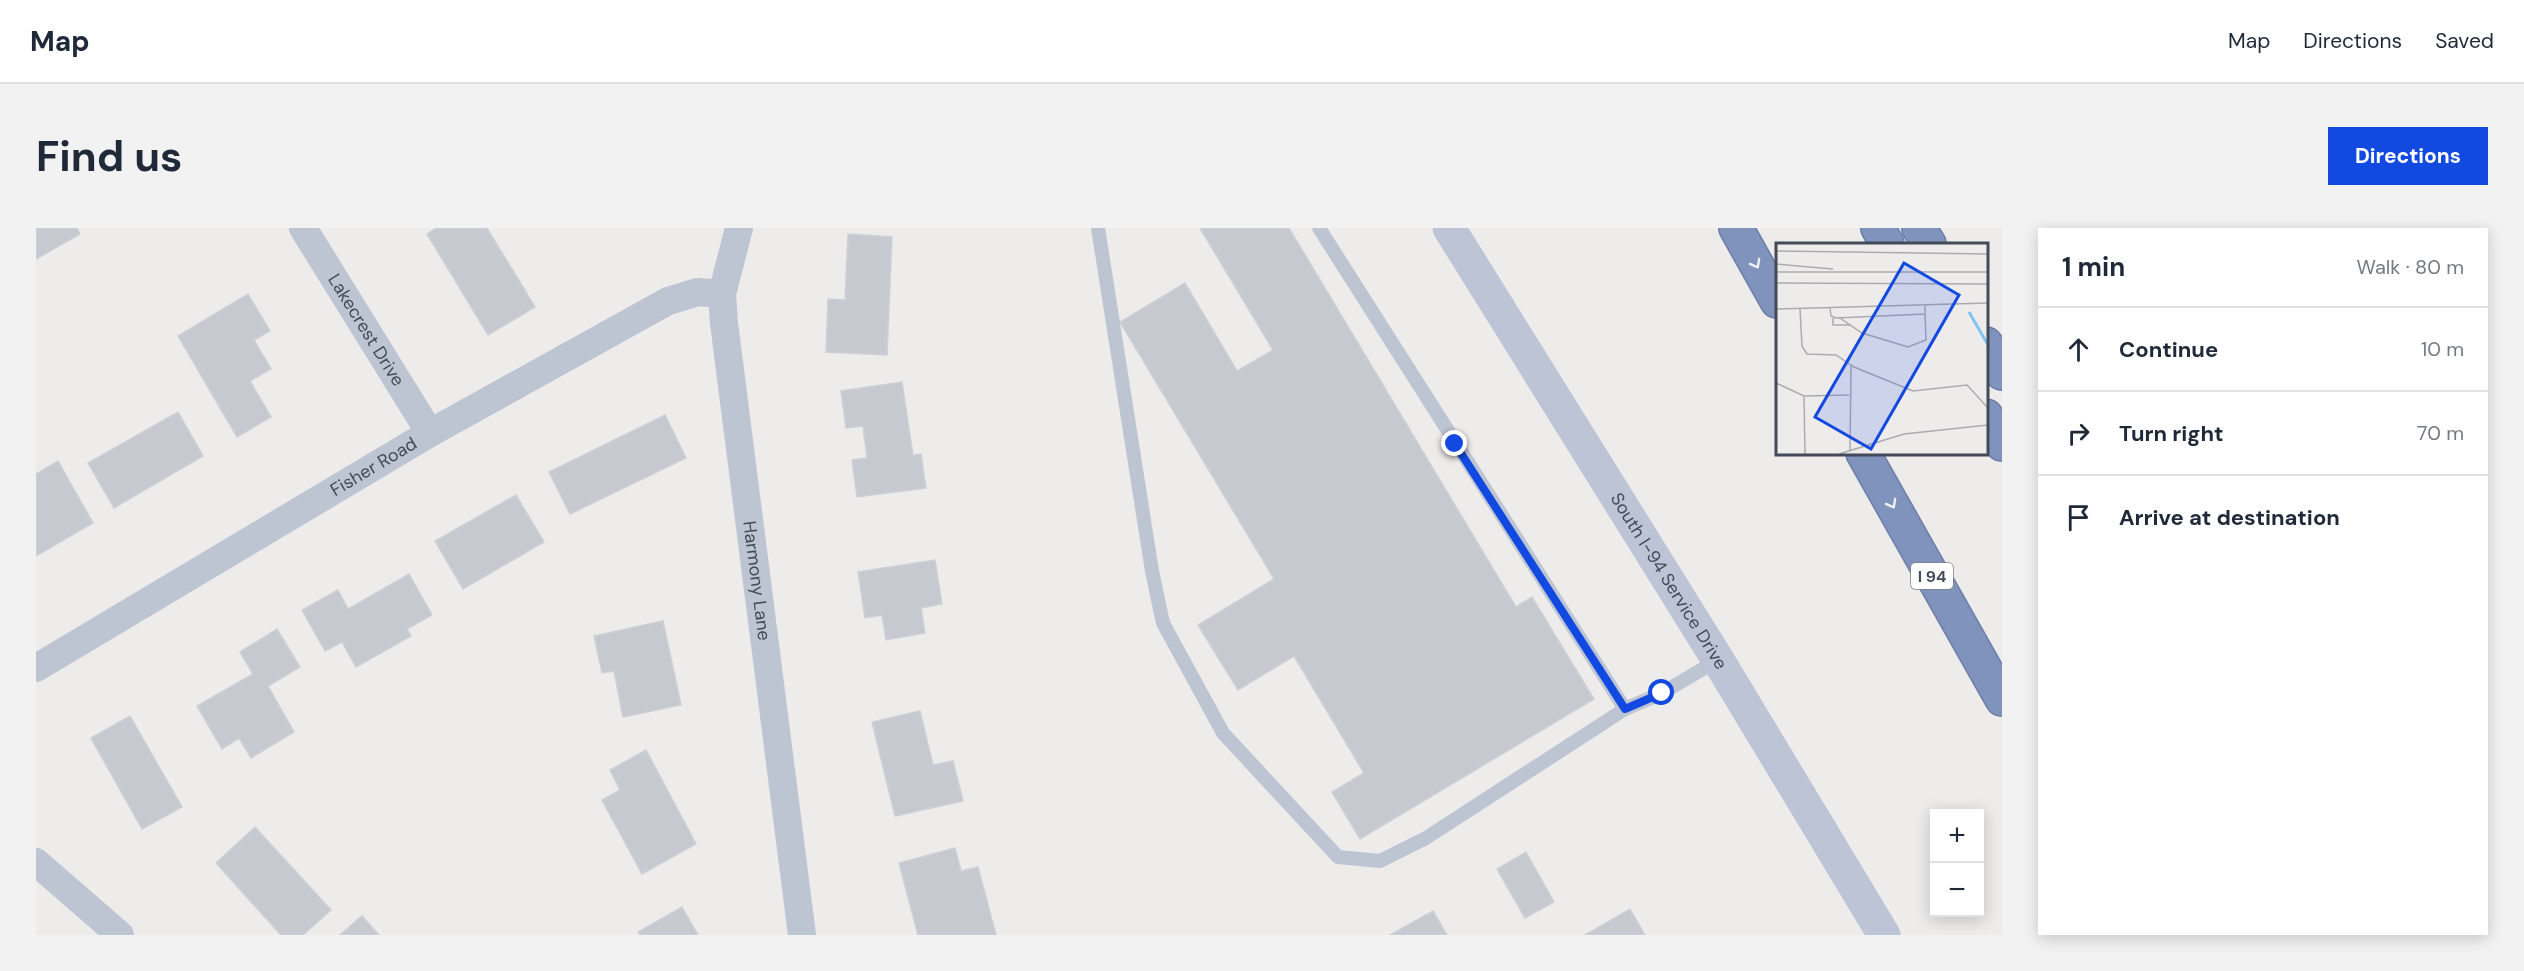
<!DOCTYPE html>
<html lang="en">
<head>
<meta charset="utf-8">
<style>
  body { margin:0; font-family:"DM Sans",sans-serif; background:#f2f2f3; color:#1f2937 }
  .controls { position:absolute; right:18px; bottom:18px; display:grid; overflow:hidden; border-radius:0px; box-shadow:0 3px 15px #0003 }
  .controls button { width:54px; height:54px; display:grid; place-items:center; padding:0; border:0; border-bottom:2px solid #e0e1e3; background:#fff; color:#1f2937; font:30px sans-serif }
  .stop { position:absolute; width:18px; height:18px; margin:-14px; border:4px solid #124ae1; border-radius:50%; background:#fff }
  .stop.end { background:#124ae1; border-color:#fff; box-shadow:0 2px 6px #0008 }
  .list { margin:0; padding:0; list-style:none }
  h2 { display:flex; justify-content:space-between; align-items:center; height:78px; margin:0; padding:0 24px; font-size:26px }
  h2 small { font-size:20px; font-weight:400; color:#747a83 }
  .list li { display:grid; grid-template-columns:39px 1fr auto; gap:18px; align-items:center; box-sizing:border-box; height:84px; padding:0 24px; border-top:2px solid #e0e1e3 }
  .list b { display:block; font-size:22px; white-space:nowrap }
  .list em { font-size:20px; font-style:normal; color:#747a83 }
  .icon { flex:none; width:33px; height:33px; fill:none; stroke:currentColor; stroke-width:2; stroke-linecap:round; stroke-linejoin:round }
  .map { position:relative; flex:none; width:1966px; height:707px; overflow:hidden; border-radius:0px }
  header { display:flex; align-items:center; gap:36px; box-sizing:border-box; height:84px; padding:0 30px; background:#fff; border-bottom:2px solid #e0e1e3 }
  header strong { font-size:28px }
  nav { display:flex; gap:33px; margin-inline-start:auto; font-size:21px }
  .intro { display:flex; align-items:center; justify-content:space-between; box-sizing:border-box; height:144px; padding:0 36px }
  h1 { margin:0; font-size:42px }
  .button { padding:15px 27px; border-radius:0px; background:#124ae1; color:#fff; font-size:21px; font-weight:700 }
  main { display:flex; gap:36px; padding:0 36px }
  aside { flex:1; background:#fff; border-radius:0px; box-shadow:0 3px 15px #0003 }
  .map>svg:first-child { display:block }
</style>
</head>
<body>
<header>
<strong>Map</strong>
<nav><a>Map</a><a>Directions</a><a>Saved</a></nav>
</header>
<div class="intro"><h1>Find us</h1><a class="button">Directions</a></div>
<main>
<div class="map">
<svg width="1966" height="707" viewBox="0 0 1966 707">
  <rect width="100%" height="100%" fill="#eeebeb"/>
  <g fill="#c7c9d1" stroke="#ced0d7" stroke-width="1.5">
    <polygon points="0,0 41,0 44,6 0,31"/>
    <polygon points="400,0 451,0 499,79 452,107 391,6"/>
    <polygon points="1164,0 1253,0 1480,379 1496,369 1558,471 1324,611 1296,564 1328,545 1258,428 1202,462 1162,397 1238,351 1084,94 1149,55 1201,143 1237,122"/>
    <polygon points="812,6 856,9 851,127 790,124 792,71 809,72"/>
    <polygon points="212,66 234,103 218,112 235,141 214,153 235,189 201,209 142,108"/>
    <polygon points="866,154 877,227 885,226 890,260 821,269 816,232 831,230 827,198 810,200 805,163"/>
    <polygon points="142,184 167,228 78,280 52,235"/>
    <polygon points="629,187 650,230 534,286 513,244"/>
    <polygon points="22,233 57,295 0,328 0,246"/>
    <polygon points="480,267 508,314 427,361 399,313"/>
    <polygon points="899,332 906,376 885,380 889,405 850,412 846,387 829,390 822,344"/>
    <polygon points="373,346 396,387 371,401 375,408 320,439 306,414 289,423 266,382 302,362 312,381"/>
    <polygon points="627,393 645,477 587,489 578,443 566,445 558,408"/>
    <polygon points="241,401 264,439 232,458 258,504 215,530 203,510 186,521 161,478 217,446 204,424"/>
    <polygon points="884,483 897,537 917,533 927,573 859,588 836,494"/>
    <polygon points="94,488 146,579 106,601 55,510"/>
    <polygon points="610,522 660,616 606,646 566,572 584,562 574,542"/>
    <polygon points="219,599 295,682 267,707 245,707 180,635"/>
    <polygon points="919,620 925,643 942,639 960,707 882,707 863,635"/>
    <polygon points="1490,624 1518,674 1489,690 1461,641"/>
    <polygon points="646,679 662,707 604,707 602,704"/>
    <polygon points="1594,681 1609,707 1549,707"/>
    <polygon points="1397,683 1411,707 1354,707"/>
    <polygon points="326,688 343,707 304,707"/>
  </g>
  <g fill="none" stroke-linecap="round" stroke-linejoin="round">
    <g stroke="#6b7ea8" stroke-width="36">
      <g id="highway">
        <polyline points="1700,0 1741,73"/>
        <polyline points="1842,0 1851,16"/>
        <polyline points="1883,0 1893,16"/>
        <polyline points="1950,116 1966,145"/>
        <polyline points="1950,188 1966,216"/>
        <polyline points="1827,225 1966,471"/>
      </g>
    </g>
    <g stroke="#bdc4d2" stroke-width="14">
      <polyline points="1062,0 1116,343 1127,395 1187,505 1302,629 1344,633 1390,610 1589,481"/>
      <polyline points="1283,0 1589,481 1626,465 1682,432"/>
    </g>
    <g stroke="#bdc4d2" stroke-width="28">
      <path id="s1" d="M267 0 394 205"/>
      <path id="s2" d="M703 0 686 66 688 95 766 707"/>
      <path id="s3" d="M0 440 394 205 632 73 662 64 686 66"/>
      <polyline points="0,634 84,707"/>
    </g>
    <path stroke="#bcc4d6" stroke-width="33" id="s4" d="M1413 0 1682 432 1848 707"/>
    <use href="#highway" stroke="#8093bd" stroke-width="33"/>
  </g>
  <defs><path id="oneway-chevron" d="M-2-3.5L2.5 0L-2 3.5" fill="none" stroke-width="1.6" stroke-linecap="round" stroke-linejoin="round" transform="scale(1.5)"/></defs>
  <g stroke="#eceff5">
    <use href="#oneway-chevron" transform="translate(1720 36) rotate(61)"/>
    <use href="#oneway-chevron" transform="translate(1856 276) rotate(61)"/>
  </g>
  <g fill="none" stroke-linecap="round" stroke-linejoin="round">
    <polyline stroke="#124ae1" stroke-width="8" points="1419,216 1589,481 1626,465"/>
  </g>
  <g text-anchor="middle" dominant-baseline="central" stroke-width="4.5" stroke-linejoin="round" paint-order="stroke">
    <rect fill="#fff" stroke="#7b818b" stroke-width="1.5" x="1875" y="335" width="42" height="26" rx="4.5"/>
    <g font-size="16" font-weight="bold" fill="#434b59">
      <text x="1896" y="348">I 94</text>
    </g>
    <g font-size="18" fill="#434b59" stroke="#fff">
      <text stroke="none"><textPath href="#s1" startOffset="120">Lakecrest Drive</textPath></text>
      <text stroke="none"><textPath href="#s3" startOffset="393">Fisher Road</textPath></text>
      <text stroke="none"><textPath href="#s2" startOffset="357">Harmony Lane</textPath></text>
      <text stroke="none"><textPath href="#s4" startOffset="416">South I-94 Service Drive</textPath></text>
    </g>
  </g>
  <g transform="translate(1740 15)">
    <rect width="212" height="212" fill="#eeebeb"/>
    <path fill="none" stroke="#81c5ee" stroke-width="3" d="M193 69 212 102"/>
    <path fill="none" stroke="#aaabb1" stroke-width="1.5" d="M0 8 212 11M0 21 57 26M0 29H212M0 40 212 41M54 65 55 73 60 75 149 71V62M0 66 212 60M24 66 26 103 31 111 60 112 78 124 137 148 191 142 212 165M57 75V82H75M64 75 86 90 132 104 150 97 149 71M0 140 28 153 73 152M28 153 29 211M74 208 75 123M63 211 128 191 212 182"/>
    <path fill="#124ae1" fill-opacity="0.15" stroke="#124ae1" stroke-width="3" d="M128 20 183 52 95 206 39 174Z"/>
    <rect width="212" height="212" fill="none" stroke="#434b59" stroke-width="3"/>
  </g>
</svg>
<div class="controls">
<button>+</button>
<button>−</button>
</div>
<div class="stop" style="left:1626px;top:465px"></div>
<div class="stop end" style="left:1419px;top:216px"></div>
</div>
<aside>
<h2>1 min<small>Walk · 80 m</small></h2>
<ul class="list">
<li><svg class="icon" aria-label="ahead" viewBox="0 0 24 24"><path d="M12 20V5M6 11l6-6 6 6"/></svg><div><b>Continue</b></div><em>10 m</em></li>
<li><svg class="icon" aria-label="right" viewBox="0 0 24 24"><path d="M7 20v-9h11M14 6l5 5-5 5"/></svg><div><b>Turn right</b></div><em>70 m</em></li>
<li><svg class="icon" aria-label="arrive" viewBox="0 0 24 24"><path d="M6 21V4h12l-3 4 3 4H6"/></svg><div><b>Arrive at destination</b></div></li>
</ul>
</aside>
</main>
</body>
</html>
